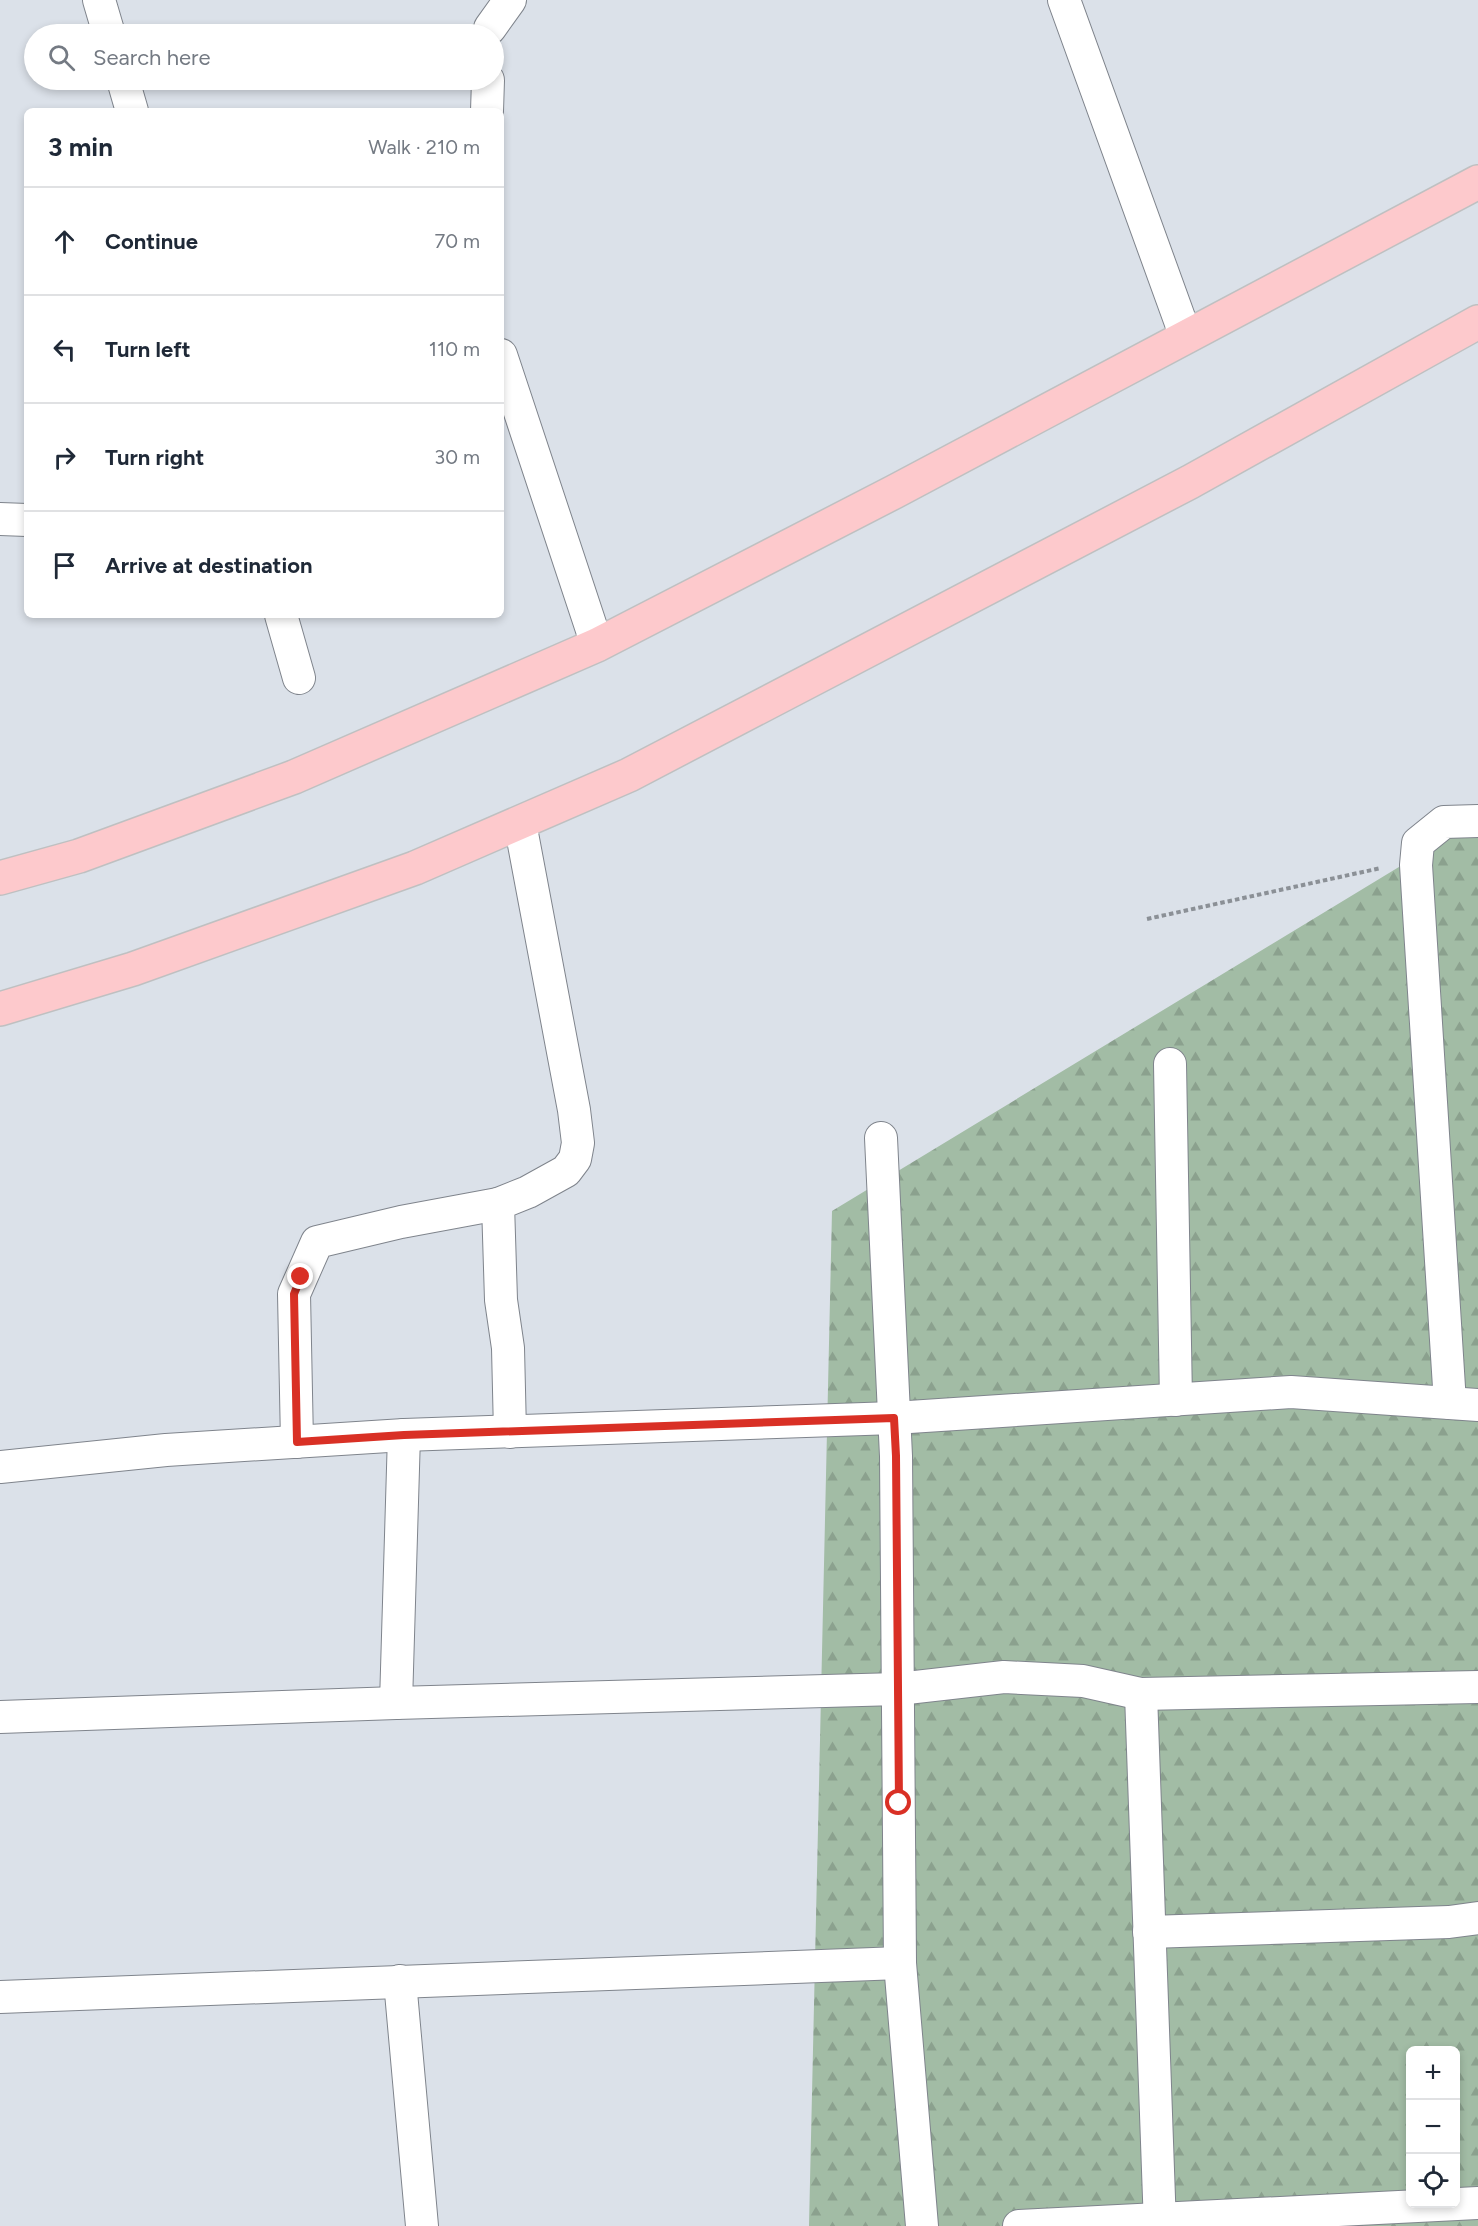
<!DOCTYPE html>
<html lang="en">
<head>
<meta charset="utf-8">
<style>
  body { margin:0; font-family:Figtree,sans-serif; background:#f6f6f7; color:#1f2937 }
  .controls { position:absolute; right:18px; bottom:18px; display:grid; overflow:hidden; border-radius:9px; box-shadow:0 3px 9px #0003 }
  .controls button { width:54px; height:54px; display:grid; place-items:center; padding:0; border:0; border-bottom:2px solid #e0e1e3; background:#fff; color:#1f2937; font:30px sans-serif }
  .stop { position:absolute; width:18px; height:18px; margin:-14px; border:4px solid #d93025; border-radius:50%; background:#fff }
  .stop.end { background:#d93025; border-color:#fff; box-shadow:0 2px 6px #0008 }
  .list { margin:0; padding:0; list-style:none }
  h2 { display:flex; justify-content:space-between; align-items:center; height:78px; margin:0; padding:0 24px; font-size:26px }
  h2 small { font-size:20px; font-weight:400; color:#747a83 }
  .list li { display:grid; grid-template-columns:39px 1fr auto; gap:18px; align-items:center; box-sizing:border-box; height:108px; padding:0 24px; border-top:2px solid #e0e1e3 }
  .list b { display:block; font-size:22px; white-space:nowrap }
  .list em { font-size:20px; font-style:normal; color:#747a83 }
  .icon { flex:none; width:33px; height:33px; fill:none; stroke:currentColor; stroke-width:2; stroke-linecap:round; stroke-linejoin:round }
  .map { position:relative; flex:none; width:1478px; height:2226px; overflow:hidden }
  .search { position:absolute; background:#fff; box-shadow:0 3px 9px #0003; left:24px; top:24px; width:480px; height:66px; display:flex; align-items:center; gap:15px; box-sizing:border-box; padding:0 21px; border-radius:33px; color:#747a83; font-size:22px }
  .panel { position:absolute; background:#fff; box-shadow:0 3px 9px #0003; left:24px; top:108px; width:480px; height:510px; border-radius:9px }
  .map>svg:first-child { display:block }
</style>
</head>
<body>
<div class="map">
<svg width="1478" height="2226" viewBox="0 0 1478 2226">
  <defs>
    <pattern id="forest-firs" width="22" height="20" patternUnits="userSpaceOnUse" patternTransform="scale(1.5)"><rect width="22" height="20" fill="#a2bca5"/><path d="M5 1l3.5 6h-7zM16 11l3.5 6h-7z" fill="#8ba18e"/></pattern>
  </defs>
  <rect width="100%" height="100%" fill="#dbe1e9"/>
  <path fill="url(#forest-firs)" fill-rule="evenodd" d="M1478 819V2226H809L832 1211ZM1410 2050H1456V2204H1410Z"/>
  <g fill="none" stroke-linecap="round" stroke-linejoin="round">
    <g stroke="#7f848c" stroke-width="34">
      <g id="minor">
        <polyline points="99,0 109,34"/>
        <polyline points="1064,0 1186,337"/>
        <polyline points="490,28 510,0"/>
        <polyline points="123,80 132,111"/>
        <polyline points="487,111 488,80"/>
        <polyline points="501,355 597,645"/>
        <polyline points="0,519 27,520"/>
        <polyline points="281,615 299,678"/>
        <polyline points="1170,1064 1176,1400"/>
        <polyline points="881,1138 896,1456 900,1963 922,2226"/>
        <polyline points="1450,1403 1416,865 1418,843 1444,822 1478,821"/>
        <polyline points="510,1432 508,1348 501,1300 498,1204 528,1192 566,1171 575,1159 578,1143 574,1110 520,823"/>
        <polyline points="297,1442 294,1294 317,1242 401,1222 498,1204"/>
        <polyline points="0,1467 166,1450 404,1435 894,1418 1291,1392 1478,1405"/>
        <polyline points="1141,1694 1160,2226"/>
        <polyline points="396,1703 404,1435"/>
        <polyline points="0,1717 396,1703 898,1689 1004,1677 1083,1681 1141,1694 1478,1687"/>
        <polyline points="1149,1932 1449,1922 1478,1918"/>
        <polyline points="400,1981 422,2226"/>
        <polyline points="0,1997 900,1963"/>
        <polyline points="1019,2226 1478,2203"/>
      </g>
    </g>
    <g stroke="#bfc0c1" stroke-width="36">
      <g id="primary">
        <polyline points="0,878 79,856 294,777 597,645 894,492 1478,182"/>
        <polyline points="0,1009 133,969 415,868 629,775 1190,482 1478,322"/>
      </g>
    </g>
    <polyline stroke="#8b9096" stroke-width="4" stroke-dasharray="4.5 3" stroke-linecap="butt" points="1147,919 1381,868"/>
    <use href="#minor" stroke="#fff" stroke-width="32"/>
    <use href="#primary" stroke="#fdc9cc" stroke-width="33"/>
  </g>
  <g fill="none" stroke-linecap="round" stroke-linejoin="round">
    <polyline stroke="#d93025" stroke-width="8" points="301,1277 294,1294 297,1442 404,1435 894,1418 896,1456 899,1803"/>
  </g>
</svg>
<div class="controls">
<button>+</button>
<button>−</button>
<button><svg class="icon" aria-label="locate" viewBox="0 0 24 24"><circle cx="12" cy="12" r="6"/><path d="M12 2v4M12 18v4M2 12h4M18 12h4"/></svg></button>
</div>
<div class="stop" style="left:899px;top:1803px"></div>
<div class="stop end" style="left:301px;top:1277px"></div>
<div class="search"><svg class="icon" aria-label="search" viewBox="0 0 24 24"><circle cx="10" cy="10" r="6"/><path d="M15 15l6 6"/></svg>Search here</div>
<section class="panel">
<h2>3 min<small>Walk · 210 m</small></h2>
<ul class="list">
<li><svg class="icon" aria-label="ahead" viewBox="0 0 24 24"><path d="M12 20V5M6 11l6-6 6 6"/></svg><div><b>Continue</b></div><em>70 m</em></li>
<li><svg class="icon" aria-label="left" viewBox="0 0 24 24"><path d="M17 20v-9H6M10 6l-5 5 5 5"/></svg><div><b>Turn left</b></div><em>110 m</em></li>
<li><svg class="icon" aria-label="right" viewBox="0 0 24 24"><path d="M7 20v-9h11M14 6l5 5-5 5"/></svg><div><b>Turn right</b></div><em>30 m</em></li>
<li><svg class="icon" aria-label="arrive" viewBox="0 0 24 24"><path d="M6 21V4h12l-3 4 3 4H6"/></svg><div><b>Arrive at destination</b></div></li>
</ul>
</section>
</div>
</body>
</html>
